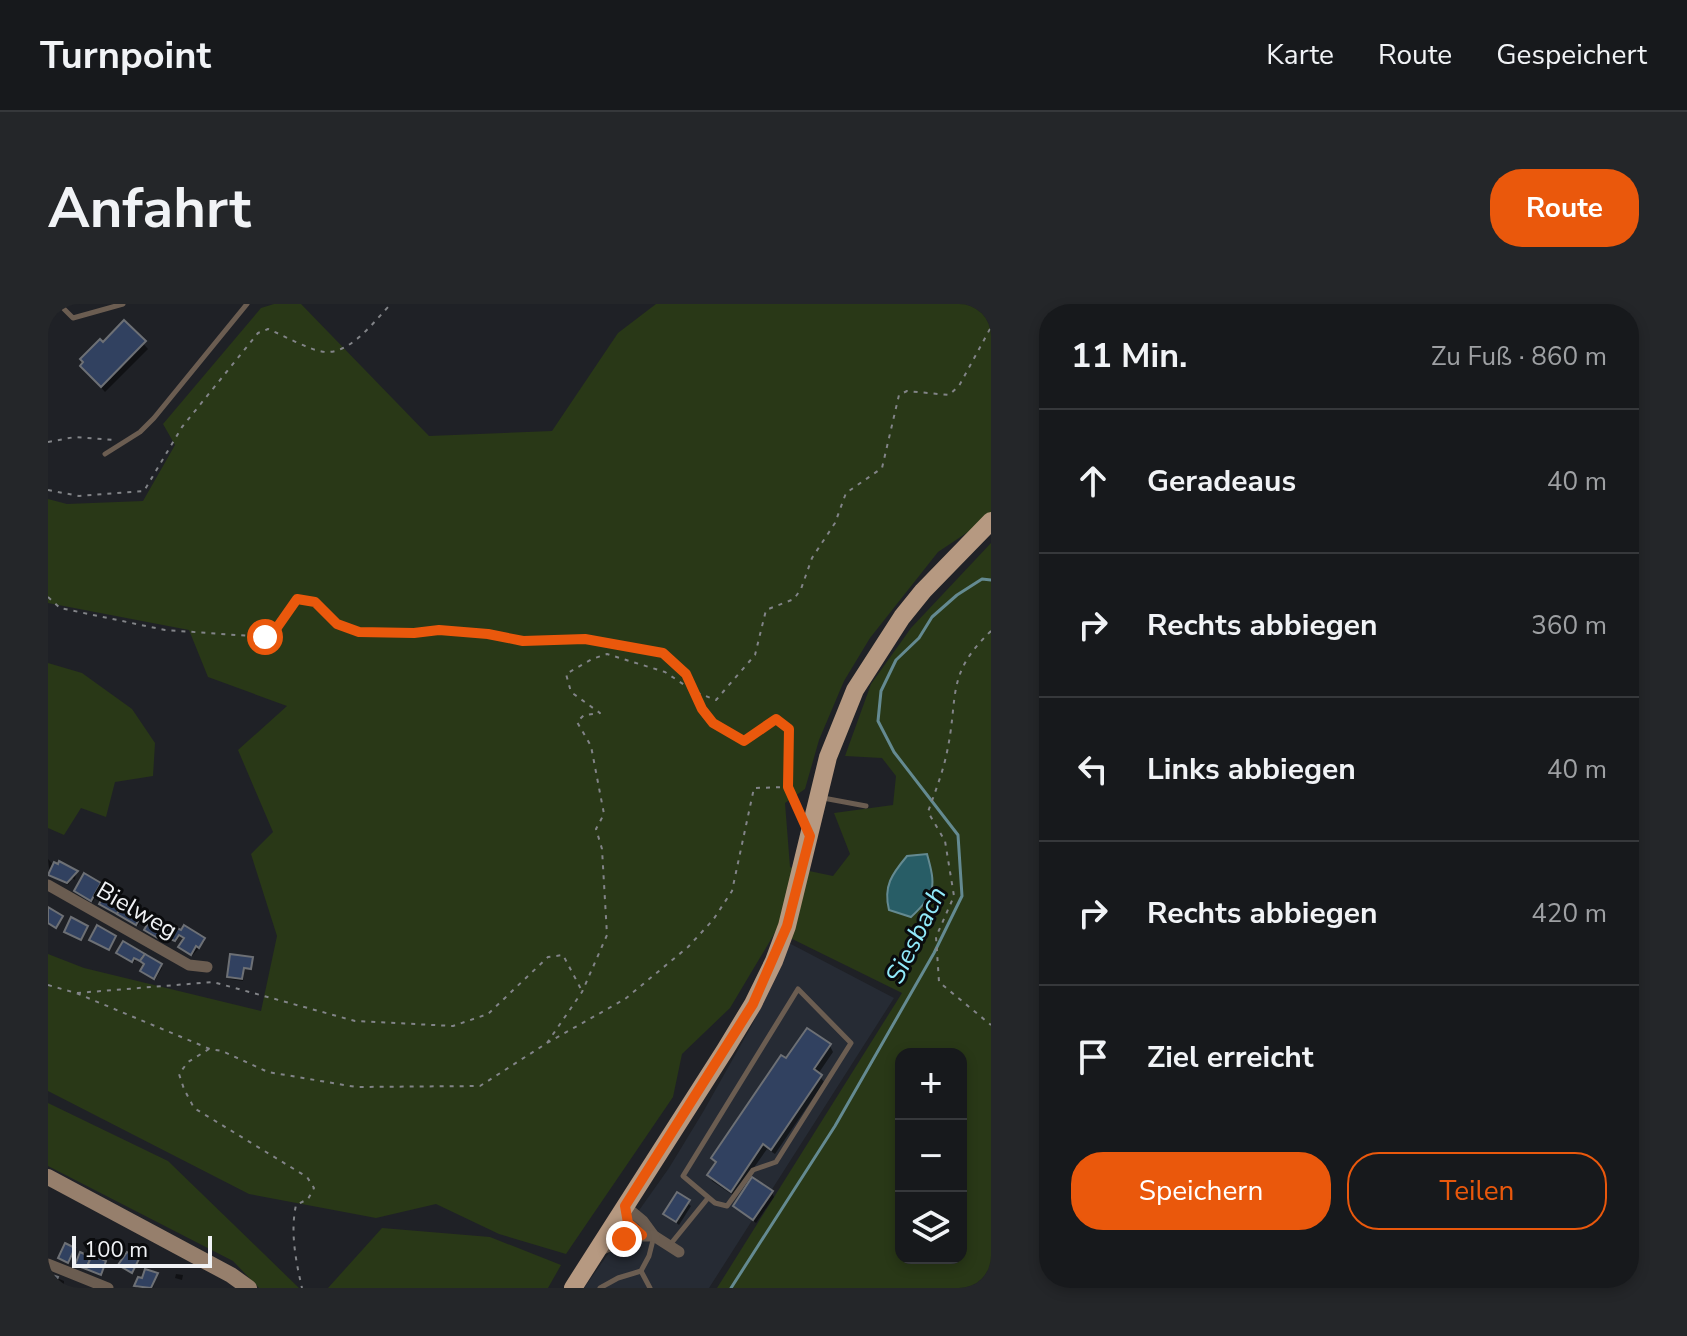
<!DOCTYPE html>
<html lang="de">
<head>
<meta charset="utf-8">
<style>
  body { margin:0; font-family:"Nunito Sans",sans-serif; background:#242629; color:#f1f3f6 }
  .controls { position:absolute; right:24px; bottom:24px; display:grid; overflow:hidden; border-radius:16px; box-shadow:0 4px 12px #0003 }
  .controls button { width:72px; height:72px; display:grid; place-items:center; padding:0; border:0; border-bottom:2px solid #36383b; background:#17191c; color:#f1f3f6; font:40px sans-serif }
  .scale { position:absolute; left:24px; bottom:20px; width:140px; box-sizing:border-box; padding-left:8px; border:4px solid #f0f2f5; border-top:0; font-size:22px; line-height:28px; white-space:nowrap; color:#f0f2f5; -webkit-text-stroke:6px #0a0b0d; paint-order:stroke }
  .stop { position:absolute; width:24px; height:24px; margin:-18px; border:6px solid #ea580c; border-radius:50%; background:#fff }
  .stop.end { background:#ea580c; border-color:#fff; box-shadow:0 2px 8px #0008 }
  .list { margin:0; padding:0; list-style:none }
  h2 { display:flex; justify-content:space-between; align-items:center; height:104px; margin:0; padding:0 32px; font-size:34px }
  h2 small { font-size:26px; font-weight:400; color:#9ea0a3 }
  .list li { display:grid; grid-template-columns:52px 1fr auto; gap:24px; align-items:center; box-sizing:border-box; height:144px; padding:0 32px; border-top:2px solid #36383b }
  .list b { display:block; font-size:30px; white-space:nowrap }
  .list em { font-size:26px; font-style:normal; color:#9ea0a3 }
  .actions { display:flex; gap:16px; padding:24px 32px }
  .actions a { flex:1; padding:18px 0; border:2px solid #ea580c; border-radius:32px; text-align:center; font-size:28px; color:#ea580c }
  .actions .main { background:#ea580c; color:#fff }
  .icon { flex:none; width:44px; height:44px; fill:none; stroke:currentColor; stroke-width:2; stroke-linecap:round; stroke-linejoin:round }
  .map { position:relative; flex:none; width:943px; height:984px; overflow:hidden; border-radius:32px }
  header { display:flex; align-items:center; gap:48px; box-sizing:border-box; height:112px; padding:0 40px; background:#17191c; border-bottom:2px solid #36383b }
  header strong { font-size:38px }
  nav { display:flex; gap:44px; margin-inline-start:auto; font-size:28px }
  .intro { display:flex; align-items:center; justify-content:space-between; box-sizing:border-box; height:192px; padding:0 48px }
  h1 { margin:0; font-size:56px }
  .button { padding:20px 36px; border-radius:32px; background:#ea580c; color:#fff; font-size:28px; font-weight:700 }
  main { display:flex; gap:48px; padding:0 48px }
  aside { flex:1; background:#17191c; border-radius:32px; box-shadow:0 4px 12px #0003 }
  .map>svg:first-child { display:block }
</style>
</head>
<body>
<header>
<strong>Turnpoint</strong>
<nav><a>Karte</a><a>Route</a><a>Gespeichert</a></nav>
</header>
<div class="intro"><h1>Anfahrt</h1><a class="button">Route</a></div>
<main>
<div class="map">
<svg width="943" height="984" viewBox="0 0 943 984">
  <rect width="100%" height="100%" fill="#1f2126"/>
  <polygon fill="#262b34" points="741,639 846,694 661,984 536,984 621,864 655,808 704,721"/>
  <g fill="#293817" fill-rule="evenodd">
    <path d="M226 0H253L381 132 504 127 570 29 608 0H943V208L932 220 890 248 822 334 796 377 771 436 757 485 737 499 742 563 785 572 802 550 786 509 845 501 848 472 834 454 797 452 823 380 863 324 943 239V984H669L854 689 728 627 682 704 634 750 625 793 518 950 451 930 388 900 328 914 201 890 0 787V650L36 664 213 707 229 632 203 550 225 528 190 446 239 402 160 373 141 326 0 299V195L19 200 95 197 127 141 115 120 213 4ZM853 750H913V954H853Z"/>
    <polygon points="0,359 34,369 84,405 107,439 105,472 67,478 58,513 33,504 16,531 0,524"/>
    <polygon points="0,799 120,857 251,984 211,984 185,957 0,862"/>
    <polygon points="334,924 442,933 513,961 500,984 280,984"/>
  </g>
  <path fill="#285d66" stroke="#648a91" stroke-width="2" d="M879 550C888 582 888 590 863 613L841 606C835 582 844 570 859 552Z"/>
  <g fill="#0007">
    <polygon points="77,19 100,45 57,88 34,62"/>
    <polygon points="0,555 5,560 28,569 27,576 24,574 20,581 2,572"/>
    <polygon points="52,580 53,582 45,598 29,589"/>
    <polygon points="58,592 93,612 94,614 90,622 55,602 53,600"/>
    <polygon points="130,627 156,635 157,637 144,652 133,643 138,635 132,632 128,638 126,637 125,635"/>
    <polygon points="71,649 113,662 114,664 107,676 96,669 98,661 88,655 85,659"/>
    <polygon points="204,655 204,666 196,665 195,677 182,675 181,673"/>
    <polygon points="782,742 785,748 770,770 776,778 727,850 719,845 686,892 664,877 661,871 669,860 665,854 739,757"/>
    <polygon points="724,889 726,893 708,919 687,902"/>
    <polygon points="629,891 643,902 631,921 617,910"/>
    <polygon points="57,959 54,972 29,961"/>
    <polygon points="0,970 16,977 16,984 0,984"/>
    <polygon points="109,970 105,984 89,984 88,982"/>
    <polygon points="128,970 135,971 134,976 127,974"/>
  </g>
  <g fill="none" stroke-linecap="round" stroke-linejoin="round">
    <polyline stroke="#648a91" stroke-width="3" points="683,984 787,822 886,649 914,592 910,531 846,448 830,417 833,387 848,356 871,334 884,313 909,291 934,275 943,276"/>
  </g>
  <g fill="#314160" stroke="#6d7075" stroke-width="2">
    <polygon points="76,16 98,37 53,83 32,62 35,58 32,55 52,35 55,38"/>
    <polygon points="11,557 30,567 19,579 0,571 6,558 10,560"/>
    <polygon points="36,569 53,579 43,597 26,587"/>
    <polygon points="57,589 75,599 69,610 51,600"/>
    <polygon points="75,599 94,610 88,621 69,610"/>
    <polygon points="0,603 15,612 8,624 0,619"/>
    <polygon points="23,613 40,622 33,636 16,628"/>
    <polygon points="103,614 120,624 113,636 96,626"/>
    <polygon points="49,621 68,632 61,646 41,636"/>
    <polygon points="136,621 157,634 151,644 148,642 143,651 130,643 136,634 131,631 127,637 122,635 129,624 133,626"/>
    <polygon points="75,637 97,650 92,657 86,654 84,658 68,649"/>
    <polygon points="97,650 114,660 106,675 92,667 96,660 92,657"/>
    <polygon points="182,650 205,653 203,665 196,664 194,675 179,673"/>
    <polygon points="759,724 783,740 766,765 774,771 723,846 715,840 683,888 659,871 668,858 663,854 733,751 738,754"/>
    <polygon points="704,873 725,887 705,916 685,902"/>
    <polygon points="629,888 642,896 628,918 615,910"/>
    <polygon points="17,939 27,944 20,959 10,954"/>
    <polygon points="32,948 43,953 38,965 27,961"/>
    <polygon points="79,948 91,955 84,969 70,961"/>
    <polygon points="47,952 58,957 53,971 38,965 43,953"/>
    <polygon points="97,965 110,969 103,984 86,982 90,973 94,974"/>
    <polygon points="0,970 10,973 6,984 0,984"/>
  </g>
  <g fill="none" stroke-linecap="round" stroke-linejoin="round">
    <g stroke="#828488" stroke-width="2" stroke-dasharray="4 6" stroke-linecap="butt">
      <polyline points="0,138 27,133 66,136"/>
      <path d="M0 186 31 192 96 187 134 123 210 29 220 25C235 31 262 47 278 48 304 49 327 16 343 0"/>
      <polyline points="0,293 12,304 117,326 217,333 228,325 249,295 267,298 289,320 311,328 366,329 391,326 440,330 475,337 537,335 615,349 638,370 654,405 665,419 696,437 728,415 741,425 740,481"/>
      <path d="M943 327C897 371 911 392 899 448 895 468 887 488 880 508L897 537 906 592 888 633 891 678 943 721"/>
      <polyline points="0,681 28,689 162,745 174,747 220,768 308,783 432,782 499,739 577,695 640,643 665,616 684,587 706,484 740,483 752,509"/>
      <polyline points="29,689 165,678 307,717 405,722 440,710 500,653 515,651 534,687"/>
      <polyline points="499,739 534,688 559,631 554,545 548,525 556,510 543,442 529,418 536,411 552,409 523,388 518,370 544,355 559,350 617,368 647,388 668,396 707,351 718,306 746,295 753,285 764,254 787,219 798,189 834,164 851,91 859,87 901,91 911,82 943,23"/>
      <path d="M161 745 140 758 131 770 136 785 146 804 259 873 266 884 260 895 248 901C242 928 248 958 254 984"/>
    </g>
    <g stroke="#6b5d51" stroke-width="5">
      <polyline points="11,0 25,14 75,0"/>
      <polyline points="57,150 92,128 106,114 199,0"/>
      <polyline points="775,494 818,502"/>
      <polygon points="750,685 803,739 728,858 705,866 679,902 667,899 635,872"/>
      <polyline points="621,942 660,894"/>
      <polyline points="593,967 602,984"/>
      <polyline points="552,984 570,974 593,967 601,952 606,932"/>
    </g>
    <g stroke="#6b5d51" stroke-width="11">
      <polyline points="0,581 141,661 159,663"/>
      <polyline points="577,902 595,917 606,932 631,948"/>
      <polyline points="577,903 580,919 594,931"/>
      <polyline points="550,947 585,932 606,932"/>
      <polyline points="0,960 60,984"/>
    </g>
    <polyline stroke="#967f6c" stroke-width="16" points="0,873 183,971 201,984"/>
    <polyline stroke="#b69981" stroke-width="18" points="525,984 677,746 705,700 726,657 739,622 780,453 807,386 854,313 875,287 943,217"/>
  </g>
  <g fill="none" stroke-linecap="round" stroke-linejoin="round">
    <polyline stroke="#ea580c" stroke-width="10" points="217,333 228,325 249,295 267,298 289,320 311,328 366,329 391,326 440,330 475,337 537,335 615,349 638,370 654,405 665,419 696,437 728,415 741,425 740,483 762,532 739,622 705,700 577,902 580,919 594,931 576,935"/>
  </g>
  <g text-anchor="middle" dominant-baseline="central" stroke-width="6" stroke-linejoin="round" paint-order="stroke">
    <g font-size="24" fill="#f0f2f5" stroke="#0a0b0d">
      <text transform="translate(89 606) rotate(30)">Bielweg</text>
    </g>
    <g font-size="26" font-style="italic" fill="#91eafa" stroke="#0a0b0d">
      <text transform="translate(868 631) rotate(-64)">Siesbach</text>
    </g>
  </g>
</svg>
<div class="controls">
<button>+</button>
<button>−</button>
<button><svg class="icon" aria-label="layers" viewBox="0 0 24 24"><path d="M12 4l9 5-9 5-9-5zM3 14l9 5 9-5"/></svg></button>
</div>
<div class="scale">100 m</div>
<div class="stop" style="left:217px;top:333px"></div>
<div class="stop end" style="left:576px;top:935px"></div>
</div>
<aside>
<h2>11 Min.<small>Zu Fuß · 860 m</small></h2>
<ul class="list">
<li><svg class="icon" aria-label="ahead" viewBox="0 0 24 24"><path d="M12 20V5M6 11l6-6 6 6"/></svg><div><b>Geradeaus</b></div><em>40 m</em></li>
<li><svg class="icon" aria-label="right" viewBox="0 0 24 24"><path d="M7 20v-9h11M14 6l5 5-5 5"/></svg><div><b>Rechts abbiegen</b></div><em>360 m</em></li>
<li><svg class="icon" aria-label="left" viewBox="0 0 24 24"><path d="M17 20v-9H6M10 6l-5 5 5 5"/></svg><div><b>Links abbiegen</b></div><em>40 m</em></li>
<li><svg class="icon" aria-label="right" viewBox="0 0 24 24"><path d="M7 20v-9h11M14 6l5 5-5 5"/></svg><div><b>Rechts abbiegen</b></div><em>420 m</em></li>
<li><svg class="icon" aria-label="arrive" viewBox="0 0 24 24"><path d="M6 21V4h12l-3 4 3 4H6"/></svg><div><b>Ziel erreicht</b></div></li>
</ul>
<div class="actions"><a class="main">Speichern</a><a>Teilen</a></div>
</aside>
</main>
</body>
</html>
